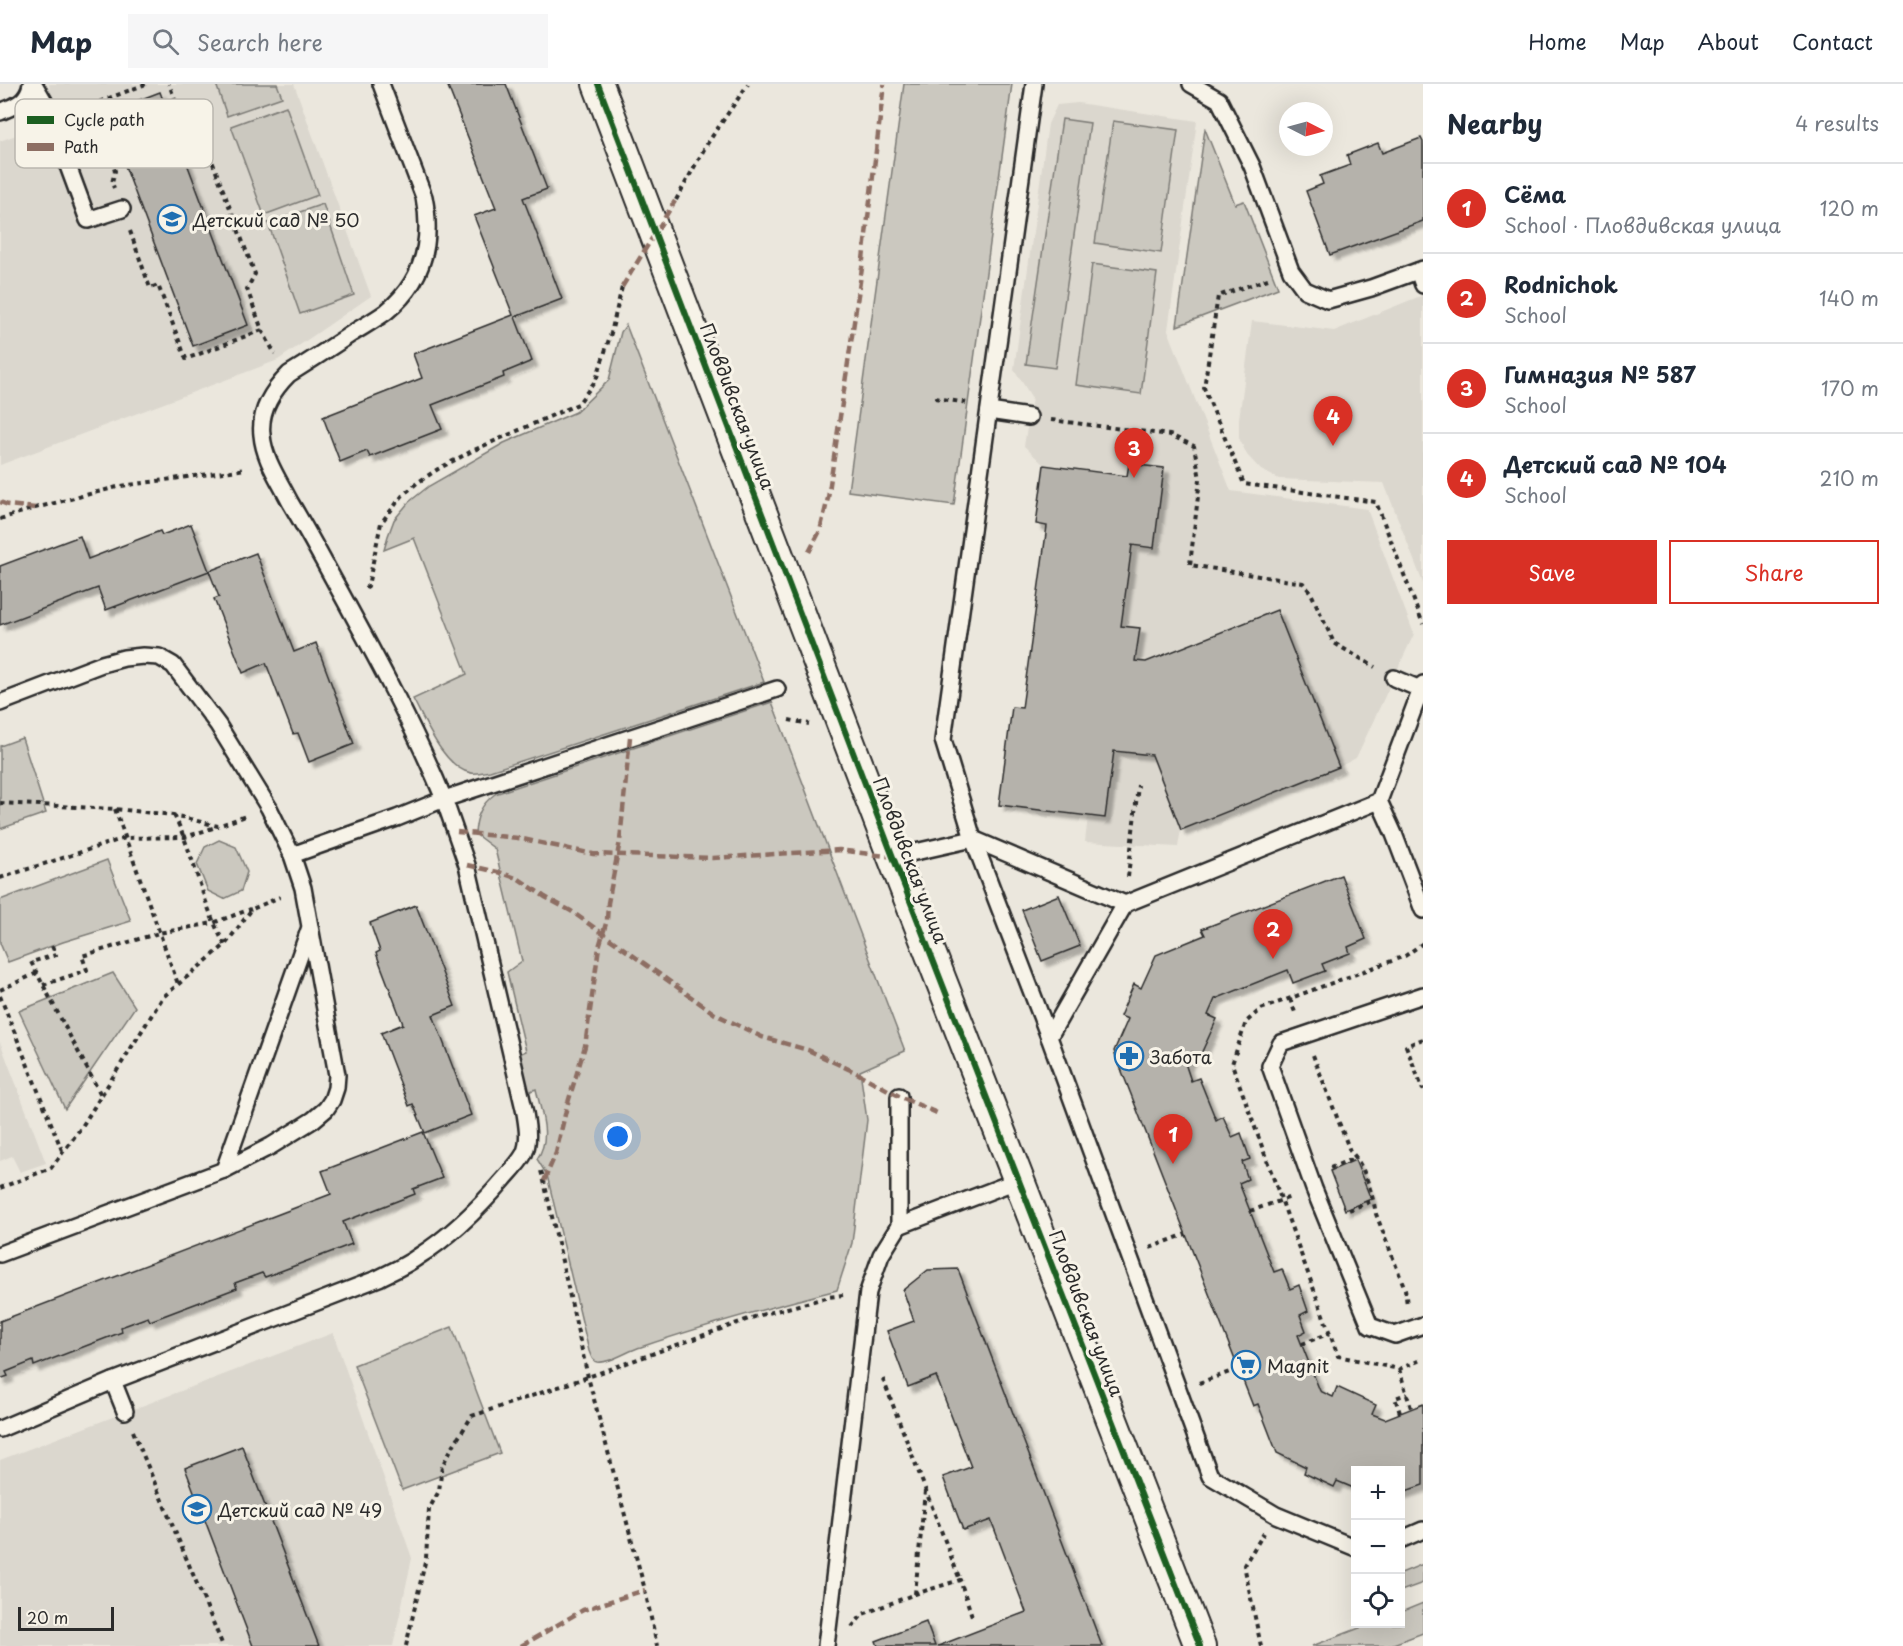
<!DOCTYPE html>
<html lang="en">
<head>
<meta charset="utf-8">
<style>
  body { margin:0; font-family:"Playpen Sans",sans-serif; background:#f6f6f7; color:#1f2937 }
  .controls { position:absolute; right:18px; bottom:18px; display:grid; overflow:hidden; border-radius:0px; box-shadow:0 6px 24px #0002 }
  .controls button { width:54px; height:54px; display:grid; place-items:center; padding:0; border:0; border-bottom:2px solid #e0e1e3; background:#fff; color:#1f2937; font:30px sans-serif }
  .compass { position:absolute; left:1279px; top:18px; width:54px; height:54px; border-radius:50%; background:#fff; box-shadow:0 6px 24px #0002; rotate:96deg }
  .scale { position:absolute; left:18px; bottom:15px; width:96px; box-sizing:border-box; padding-left:6px; border:3px solid #2b2b2b; border-top:0; font-size:16px; line-height:21px; white-space:nowrap; color:#2b2b2b; -webkit-text-stroke:4px #f7f3e8; paint-order:stroke }
  .you { position:absolute; left:618px; top:1053px; width:21px; height:21px; margin:-15px; border:4px solid #fff; border-radius:50%; background:#1a73e8; box-shadow:0 0 0 9px #1a73e833 }
  .badge { display:grid; place-items:center; width:39px; height:39px; border-radius:50%; background:#d93025; color:#fff; font-size:20px; font-weight:700 }
  .pin { position:absolute; translate:-50% -50px; filter:drop-shadow(0 2px 3px #0008) }
  .pin::after { content:''; position:absolute; top:32px; width:21px; height:18px; background:inherit; clip-path:polygon(0 0,100% 0,50% 100%) }
  .list { margin:0; padding:0; list-style:none }
  h2 { display:flex; justify-content:space-between; align-items:center; height:78px; margin:0; padding:0 24px; font-size:26px }
  h2 small { font-size:20px; font-weight:400; color:#747a83 }
  .list li { display:grid; grid-template-columns:39px 1fr auto; gap:18px; align-items:center; box-sizing:border-box; height:90px; padding:0 24px; border-top:2px solid #e0e1e3 }
  .list b { display:block; font-size:22px; white-space:nowrap }
  .list p { margin:0; font-size:20px; white-space:nowrap; color:#747a83 }
  .list em { font-size:20px; font-style:normal; color:#747a83 }
  .actions { display:flex; gap:12px; padding:18px 24px }
  .actions a { flex:1; padding:14px 0; border:2px solid #d93025; border-radius:0px; text-align:center; font-size:21px; color:#d93025 }
  .actions .main { background:#d93025; color:#fff }
  .icon { flex:none; width:33px; height:33px; fill:none; stroke:currentColor; stroke-width:2; stroke-linecap:round; stroke-linejoin:round }
  .map { position:relative; flex:none; width:1423px; height:1562px; overflow:hidden }
  header { display:flex; align-items:center; gap:36px; box-sizing:border-box; height:84px; padding:0 30px; background:#fff; border-bottom:2px solid #e0e1e3 }
  header strong { font-size:28px }
  nav { display:flex; gap:33px; margin-inline-start:auto; font-size:21px }
  .search { width:420px; height:54px; background:#f6f6f7; display:flex; align-items:center; gap:15px; box-sizing:border-box; padding:0 21px; border-radius:0px; color:#747a83; font-size:22px }
  main { display:flex }
  aside { flex:1; background:#fff }
  .map>svg:first-child { display:block }
</style>
</head>
<body>
<header>
<strong>Map</strong>
<div class="search"><svg class="icon" aria-label="search" viewBox="0 0 24 24"><circle cx="10" cy="10" r="6"/><path d="M15 15l6 6"/></svg>Search here</div>
<nav><a>Home</a><a>Map</a><a>About</a><a>Contact</a></nav>
</header>
<main>
<div class="map">
<svg width="1423" height="1562" viewBox="0 0 1423 1562">
  <defs>
    <filter id="shadow"><feDropShadow dx="5.5" dy="5.5" stdDeviation="1.5" flood-color="#0004"/></filter>
  </defs>
  <rect width="100%" height="100%" fill="#ebe7dd"/>
  <filter id="ink" filterUnits="userSpaceOnUse"><feTurbulence type="fractalNoise" baseFrequency=".0167" numOctaves="2"/><feDisplacementMap in="SourceGraphic" scale="12" xChannelSelector="R" yChannelSelector="G"/><feConvolveMatrix kernelMatrix="1 2 1 2 8 2 1 2 1" color-interpolation-filters="sRGB"/></filter>
  <g filter="url(#ink)">
    <g fill="#dbd7ce">
      <polygon points="49,0 294,0 371,212 278,276 0,381 0,57 38,43 36,27 50,11"/>
      <polygon points="1078,19 1197,37 1168,246 1231,407 1367,425 1414,550 1356,674 1339,683 1181,745 1178,763 1085,758 1088,732 999,721 1012,623 1022,624 1047,442 1044,381 1024,362 1032,314 1014,285 1048,40 1057,21"/>
      <polygon points="1423,211 1423,499 1384,399 1279,395 1261,386 1247,371 1239,354 1239,335 1252,237 1334,247"/>
      <polygon points="0,958 46,1079 20,1088 12,1072 0,1077"/>
      <polygon points="333,1249 412,1474 393,1562 0,1562 0,1376"/>
    </g>
    <g fill="#cbc8bf" stroke="#7b7a75" stroke-width="1.5">
      <polygon points="216,0 277,0 282,13 227,32"/>
      <polygon points="904,0 1012,0 954,421 848,407"/>
      <polygon points="286,22 318,111 264,131 231,42"/>
      <polygon points="1062,35 1090,39 1055,284 1026,280"/>
      <polygon points="1113,37 1178,46 1161,169 1095,159"/>
      <polygon points="1205,45 1235,120 1244,117 1278,204 1177,242"/>
      <polygon points="323,120 354,211 300,230 268,139"/>
      <polygon points="1092,180 1157,189 1141,310 1076,301"/>
      <path d="M626 241 764 598 490 687C484 688 477 690 471 689 444 684 425 637 413 615L467 590 414 454 384 466 388 452 394 436 409 418 429 402 504 359 576 328 609 296 621 248Z"/>
      <path d="M772 618 905 967 860 987 867 1036 852 1159 837 1206C771 1223 705 1241 641 1263 629 1266 609 1280 597 1278 592 1277 591 1272 589 1267L547 1091 537 1075C552 1054 541 1028 536 1005L528 1008 519 970 526 967 507 888 522 877 495 765 475 750C476 733 481 720 495 710Z"/>
      <polygon points="22,654 46,729 0,745 0,662"/>
      <polygon points="219,756 236,763 247,788 241,807 224,815 208,807 197,780 205,763"/>
      <polygon points="107,776 131,837 63,858 8,878 0,859 0,816"/>
      <polygon points="113,889 135,923 65,1025 19,927"/>
      <polygon points="452,1243 500,1369 402,1406 354,1281"/>
      <polygon points="1423,1480 1423,1499 1401,1507 1401,1489"/>
      <polygon points="1423,1519 1423,1549 1388,1562 1312,1562 1370,1540 1400,1540 1401,1528"/>
    </g>
    <g fill="#b5b2ab" stroke="#2b2b2b" stroke-width="1.5" filter="url(#shadow)">
      <polygon points="447,0 506,0 547,105 523,114 562,215 515,233 532,277 503,289 504,293 432,321 442,345 370,373 367,367 340,378 323,333 422,294 413,270 513,231 474,132 496,124"/>
      <polygon points="160,8 248,241 193,262 105,29"/>
      <polygon points="1421,54 1423,58 1423,137 1330,171 1306,107 1323,100 1320,92 1350,81 1347,71 1378,59 1382,69"/>
      <polygon points="1129,380 1164,384 1154,464 1132,461 1121,542 1140,544 1135,577 1146,578 1277,526 1339,683 1181,746 1152,671 1114,667 1105,734 999,721 1012,623 1022,624 1047,442 1036,440 1044,381 1127,392"/>
      <polygon points="191,440 209,487 106,526 98,504 0,541 0,482 80,452 88,475 160,447 162,451"/>
      <polygon points="256,469 294,568 316,559 354,660 309,678 298,649 293,650 266,579 243,589 214,515 219,513 209,487"/>
      <polygon points="1341,791 1366,855 1348,863 1350,869 1322,880 1325,887 1293,899 1288,886 1215,915 1208,931 1217,935 1200,972 1192,968 1186,982 1191,997 1199,994 1216,1036 1223,1032 1232,1053 1241,1049 1250,1075 1242,1078 1248,1095 1239,1099 1274,1188 1282,1185 1290,1205 1299,1201 1308,1227 1300,1231 1306,1247 1298,1251 1320,1307 1333,1313 1337,1303 1376,1321 1372,1330 1385,1335 1423,1320 1423,1401 1400,1409 1400,1386 1356,1386 1356,1405 1337,1397 1334,1403 1304,1389 1306,1383 1277,1369 1258,1320 1253,1322 1114,967 1128,935 1120,932 1134,900 1141,904 1156,871 1205,851 1202,845"/>
      <polygon points="1059,811 1080,862 1042,877 1022,826"/>
      <polygon points="416,821 455,922 433,931 471,1031 425,1049 413,1020 409,1022 381,949 403,940 376,869 380,867 370,839"/>
      <polygon points="423,1048 442,1094 413,1105 415,1110 343,1138 352,1160 265,1193 262,1189 235,1199 237,1204 150,1237 148,1233 121,1243 122,1248 34,1282 33,1277 6,1288 8,1292 0,1295 0,1237 331,1110 322,1087"/>
      <polygon points="1355,1076 1371,1115 1345,1126 1330,1087"/>
      <polygon points="958,1185 982,1248 1102,1562 938,1562 1026,1528 991,1436 963,1446 943,1393 971,1383 936,1292 908,1303 887,1247 914,1237 903,1206 928,1186"/>
      <polygon points="242,1362 319,1562 253,1562 185,1384"/>
      <polygon points="926,1538 935,1562 878,1562 876,1557"/>
    </g>
    <g fill="none" stroke-linecap="round" stroke-linejoin="round">
      <g stroke="#2b2b2b" stroke-width="20">
        <g id="lane">
          <polyline points="34,0 44,17 88,136 122,125"/>
          <polyline points="1034,0 943,656 973,755 1049,953 1210,1392 1276,1431 1356,1464"/>
          <polyline points="1191,0 1219,16 1252,82 1291,187 1305,206 1328,216 1371,204 1423,185"/>
          <path d="M0 28C15 22 28 18 31 0"/>
          <polyline points="1418,187 1423,201"/>
          <polyline points="989,327 1029,333"/>
          <polyline points="1394,594 1420,605 1423,609"/>
          <polyline points="0,619 102,580 124,574 143,572 159,573 173,581 218,641 269,724 292,771 303,804 337,991 336,1004 332,1016 326,1025 313,1036 271,1062 224,1086 0,1170"/>
          <polyline points="1379,717 1394,750 1423,826"/>
          <path d="M292 771 397 734 444 715C410 633 366 555 324 478 313 458 302 438 290 418 279 396 264 375 262 351 259 327 273 306 289 290 310 277 330 264 351 250 362 243 375 236 386 228 423 198 433 158 424 113L381 0"/>
          <polyline points="893,773 973,755 1125,820"/>
          <polyline points="1423,911 1281,959 1270,982 1314,1105 1370,1242 1395,1251 1423,1241"/>
          <polyline points="1049,953 1125,820 1379,717 1423,600"/>
          <polyline points="224,1086 309,846"/>
          <polyline points="899,1142 1019,1096"/>
          <polyline points="113,1297 125,1327"/>
          <path d="M0 1345 113 1297 379 1194C393 1187 407 1181 419 1172 451 1152 480 1123 504 1095 511 1087 519 1079 524 1070 530 1057 527 1042 525 1029L467 781 444 715 777 605"/>
          <polyline points="1400,1456 1423,1446"/>
          <polyline points="826,1562 868,1208 881,1171 899,1142 899,1012"/>
        </g>
      </g>
      <g stroke="#2b2b2b" stroke-width="34">
        <polyline id="street" points="598,0 893,773 1200,1562"/>
      </g>
      <g stroke="#2b2b2b" stroke-width="4" stroke-dasharray="4.5 4.5" stroke-linecap="butt">
        <polyline points="69,20 81,18 91,21 115,87 112,99 114,104"/>
        <polyline points="91,21 146,0"/>
        <polyline points="676,116 707,60 748,0"/>
        <polyline points="130,147 150,204 158,201 186,275 262,246 247,205 255,190 198,40 182,35 169,0"/>
        <polyline points="1268,195 1218,212 1204,304 1244,400 1376,418 1423,540"/>
        <polyline points="262,246 275,270"/>
        <polyline points="935,314 968,319"/>
        <polyline points="1051,336 1170,351 1194,362 1200,395 1190,481 1303,499 1311,509 1334,559 1375,583"/>
        <polyline points="0,435 35,424 121,402 246,385"/>
        <polyline points="365,504 368,502 381,439 403,411 417,399 438,385 472,367 578,320 596,296 611,249 622,203"/>
        <polyline points="789,636 809,640"/>
        <polyline points="0,719 115,725 173,731 218,742 246,732"/>
        <polyline points="115,725 178,900"/>
        <path d="M174 731C195 773 202 820 225 861"/>
        <polyline points="1128,793 1138,701"/>
        <polyline points="0,794 125,754 185,753 216,743"/>
        <polyline points="1423,859 1405,872 1261,925 1246,938 1232,980 1338,1272 1399,1285 1423,1275"/>
        <polyline points="52,862 56,871 31,878 101,1011"/>
        <polyline points="43,901 87,886 82,872 159,849 213,839 251,825"/>
        <polyline points="0,906 37,889"/>
        <polyline points="0,912 63,1069"/>
        <polyline points="1290,915 1296,931"/>
        <polyline points="1423,955 1406,962 1423,1006"/>
        <path d="M1313 971 1350 1067C1364 1079 1373 1112 1376 1130L1405 1205 1407 1221"/>
        <polyline points="1330,1084 1357,1073"/>
        <polyline points="541,1087 544,1097 588,1293 645,1506 657,1562"/>
        <polyline points="0,1104 51,1084 81,1044 163,913 225,861 252,825 280,813"/>
        <polyline points="1349,1126 1374,1116"/>
        <polyline points="1250,1127 1291,1113"/>
        <polyline points="1150,1164 1186,1150"/>
        <polyline points="1302,1260 1330,1249"/>
        <polyline points="1399,1285 1411,1324"/>
        <polyline points="883,1295 960,1496"/>
        <polyline points="1199,1299 1238,1285"/>
        <polyline points="1400,1329 1395,1314 1407,1310"/>
        <polyline points="133,1347 223,1562"/>
        <polyline points="915,1510 925,1407"/>
        <polyline points="852,1543 863,1530 915,1510 960,1496 973,1535"/>
        <polyline points="406,1562 426,1474 429,1425 439,1407 442,1382 453,1362 472,1332 588,1293 757,1232 829,1213 843,1211"/>
        <polyline points="1261,1562 1244,1481 1264,1449"/>
      </g>
      <use href="#lane" stroke="#f7f3e8" stroke-width="15"/>
      <use href="#street" stroke="#f7f3e8" stroke-width="30"/>
      <g stroke="#8d6e63" stroke-width="4.5" stroke-dasharray="9 4.5" stroke-linecap="butt">
        <polyline points="622,203 675,117"/>
        <polyline points="0,418 8,421 35,424"/>
        <polyline points="809,468 820,447 828,414 862,184 884,0"/>
        <polyline points="457,748 518,754 593,770 713,774 839,766 893,773"/>
        <polyline points="467,781 502,789 519,795 545,813 571,827 715,930 762,953 808,966 855,988 899,1012 939,1030"/>
        <polyline points="544,1097 556,1069 567,1022 585,962 599,863 607,836 608,819 620,757 630,653"/>
        <polyline points="521,1562 583,1526 645,1506"/>
      </g>
      <g stroke="#f7f3e8" stroke-width="10">
        <polyline id="cycleway" points="598,0 893,773 1200,1562"/>
      </g>
      <use href="#cycleway" stroke="#1b5e20" stroke-width="6"/>
    </g>
  </g>
  <defs>
    <g id="school-ring" transform="scale(1.5)"><circle r="9.5" fill="#f7f3e8" stroke="#1f6fb2" stroke-width="1.5"/><path d="M0-5L7-2L0 1L-7-2ZM-4 1L0 2.5L4 1V4Q0 6-4 4Z" fill="#1f6fb2"/></g>
    <g id="pharmacy-ring" transform="scale(1.5)"><circle r="9.5" fill="#f7f3e8" stroke="#1f6fb2" stroke-width="1.5"/><path d="M-2-6h4v4h4v4h-4v4h-4v-4h-4v-4h4Z" fill="#1f6fb2"/></g>
    <g id="supermarket-ring" transform="scale(1.5)"><circle r="9.5" fill="#f7f3e8" stroke="#1f6fb2" stroke-width="1.5"/><path d="M-6-5.5h2.5l.6 2H6L4.5 2H-2.5L-4.4-4H-6ZM-1.5 3.2a1.3 1.3 0 1 0 .1 0ZM3 3.2a1.3 1.3 0 1 0 .1 0Z" fill="#1f6fb2"/></g>
  </defs>
  <g fill-rule="evenodd">
    <use href="#school-ring" x="172" y="135"/>
    <use href="#pharmacy-ring" x="1129" y="972"/>
    <use href="#supermarket-ring" x="1246" y="1281"/>
    <use href="#school-ring" x="197" y="1425"/>
  </g>
  <g text-anchor="middle" dominant-baseline="central" stroke-width="6" stroke-linejoin="round" paint-order="stroke">
    <g font-size="18" fill="#2b2b2b" stroke="#f7f3e8" text-anchor="start">
      <text x="193" y="135">Детский сад № 50</text>
      <text x="1150" y="972">Забота</text>
      <text x="1267" y="1281">Magnit</text>
      <text x="218" y="1425">Детский сад № 49</text>
    </g>
    <g font-size="18" fill="#2b2b2b" stroke="#f7f3e8">
      <text transform="translate(738 322) rotate(69)">Пловдивская улица</text>
      <text transform="translate(911 776) rotate(69)">Пловдивская улица</text>
      <text transform="translate(1087 1229) rotate(69)">Пловдивская улица</text>
    </g>
  </g>
  <rect x="15" y="15" width="198" height="69" rx="9" fill="#f7f3e8" stroke="#bab7af" stroke-width="1.5"/>
  <rect x="27" y="32" width="27" height="8" fill="#1b5e20"/>
  <rect x="27" y="59" width="27" height="8" fill="#8d6e63"/>
  <g font-size="16" fill="#2b2b2b">
    <text x="64" y="42">Cycle path</text>
    <text x="64" y="69">Path</text>
  </g>
</svg>
<div class="controls">
<button>+</button>
<button>−</button>
<button><svg class="icon" aria-label="locate" viewBox="0 0 24 24"><circle cx="12" cy="12" r="6"/><path d="M12 2v4M12 18v4M2 12h4M18 12h4"/></svg></button>
</div>
<svg class="compass" viewBox="-18 -18 36 36"><path d="M0-13l5 13h-10z" fill="#e53935"/><path d="M0 13l5-13h-10z" fill="#747a83"/></svg>
<div class="scale">20 m</div>
<div class="you"></div>
<div class="pin badge" style="left:1173px;top:1080px">1</div>
<div class="pin badge" style="left:1273px;top:875px">2</div>
<div class="pin badge" style="left:1134px;top:394px">3</div>
<div class="pin badge" style="left:1333px;top:362px">4</div>
</div>
<aside>
<h2>Nearby<small>4 results</small></h2>
<ul class="list">
<li><span class="badge">1</span><div><b>Сёма</b><p>School · Пловдивская улица</p></div><em>120 m</em></li>
<li><span class="badge">2</span><div><b>Rodnichok</b><p>School</p></div><em>140 m</em></li>
<li><span class="badge">3</span><div><b>Гимназия № 587</b><p>School</p></div><em>170 m</em></li>
<li><span class="badge">4</span><div><b>Детский сад № 104</b><p>School</p></div><em>210 m</em></li>
</ul>
<div class="actions"><a class="main">Save</a><a>Share</a></div>
</aside>
</main>
</body>
</html>
